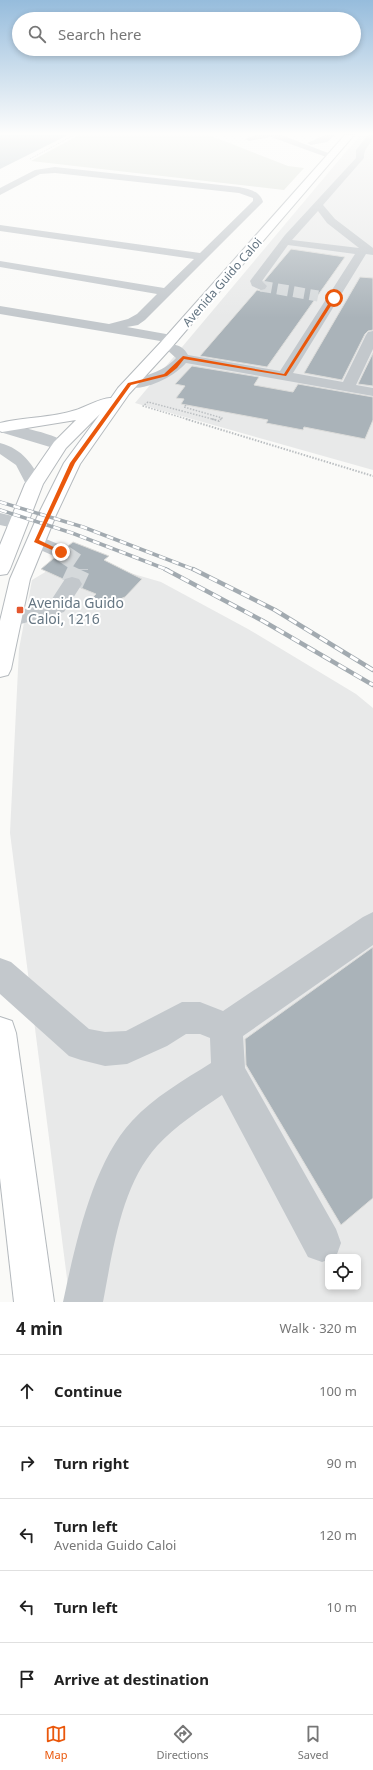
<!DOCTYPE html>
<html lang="en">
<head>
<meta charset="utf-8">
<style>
  body { margin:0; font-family:"Noto Sans",sans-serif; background:#f6f6f6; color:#222 }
  .controls { position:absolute; right:12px; bottom:12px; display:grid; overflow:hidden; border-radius:6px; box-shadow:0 2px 6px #0003 }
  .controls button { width:36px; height:36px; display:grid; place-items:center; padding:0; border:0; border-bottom:1px solid #e0e0e0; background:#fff; color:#222; font:20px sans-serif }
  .stop { position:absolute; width:12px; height:12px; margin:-9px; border:3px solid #ea580c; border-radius:50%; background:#fff }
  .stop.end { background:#ea580c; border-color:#fff; box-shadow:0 1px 4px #0008 }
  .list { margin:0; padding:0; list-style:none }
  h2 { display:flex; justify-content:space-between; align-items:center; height:52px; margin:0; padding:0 16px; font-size:17px }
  h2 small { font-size:13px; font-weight:400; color:#767676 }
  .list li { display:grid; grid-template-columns:26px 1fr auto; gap:12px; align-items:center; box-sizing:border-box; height:72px; padding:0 16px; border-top:1px solid #e0e0e0 }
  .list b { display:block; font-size:15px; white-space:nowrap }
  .list p { margin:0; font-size:13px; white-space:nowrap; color:#767676 }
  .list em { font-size:13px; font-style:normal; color:#767676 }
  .icon { flex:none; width:22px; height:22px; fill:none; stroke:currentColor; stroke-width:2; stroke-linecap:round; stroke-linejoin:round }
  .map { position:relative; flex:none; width:373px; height:1302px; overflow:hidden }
  .search { position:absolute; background:#fff; box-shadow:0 2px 6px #0003; left:12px; right:12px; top:12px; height:44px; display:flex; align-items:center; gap:10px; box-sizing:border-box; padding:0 14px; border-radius:22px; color:#767676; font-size:15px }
  .sheet { height:412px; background:#fff }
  nav { display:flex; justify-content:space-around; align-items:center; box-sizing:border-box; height:56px; border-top:1px solid #e0e0e0; background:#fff; font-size:11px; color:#767676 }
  nav a { display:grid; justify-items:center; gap:2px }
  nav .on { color:#ea580c }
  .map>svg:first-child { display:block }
</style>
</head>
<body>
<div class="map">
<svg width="373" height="1302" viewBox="0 0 373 1302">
  <rect width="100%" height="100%" fill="#fafaf8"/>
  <g fill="#e8e9e9" fill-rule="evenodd">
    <polygon points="360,135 373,135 373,470 135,403"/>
    <path d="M72 556 161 582 248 629 356 694 373 708V1302H70L10 833 19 649 32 580ZM328 1257H358V1287H328Z"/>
  </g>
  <polygon fill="#dadfd7" points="79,135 209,135 288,166 304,168 284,190 31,161"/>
  <polygon fill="#bbc7cb" points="0,135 68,135 0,169"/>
  <g fill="#aab3b9" stroke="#dcdcda">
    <polygon points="291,249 345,257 267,367 200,356 257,290 261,291 266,290 268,286 264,281"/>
    <polygon points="360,277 373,278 373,330 368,331 365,334 342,380 304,373"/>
    <polygon points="373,353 373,386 358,384"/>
    <polygon points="192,366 259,377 254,385 293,392 298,384 373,397 373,420 365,439 304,427 303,430 266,423 268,420 181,404 184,399 176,398 185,386 175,384"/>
    <polygon points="73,542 109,556 104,560 142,579 125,597 108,604 92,598 96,594 81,588 83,583 79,578 72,576 63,579 41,569 54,558 61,559 69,557 72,552 68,546"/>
    <polygon points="373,947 373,1198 341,1225 246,1065 245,1039"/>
  </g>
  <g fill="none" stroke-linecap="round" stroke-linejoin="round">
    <polyline stroke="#d5d9db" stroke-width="11" stroke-dasharray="11 5.5" stroke-linecap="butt" points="261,286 318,296"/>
    <polyline stroke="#d5d9db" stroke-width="18" stroke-dasharray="18 9" stroke-linecap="butt" points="61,552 79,564 79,570"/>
    <polyline stroke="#d5d9db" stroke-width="22" stroke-dasharray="22 11" stroke-linecap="butt" points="72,584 79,569"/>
    <g stroke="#b5babe" stroke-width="2">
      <path id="major" d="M345 135H354L171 348 129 394 80 464 56 515 30 579 11 669 8 675 0 677V621L10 579 38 515 64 463 100 414 66 448 43 484 10 569 7 574 0 575V545L25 484 54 442 76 420 2 432 0 431V423C25 417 52 418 76 410 85 407 103 397 111 398L118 388 161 342Z"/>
    </g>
    <g stroke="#b4b9bd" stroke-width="2">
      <polygon id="highway" points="0,1017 12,1021 16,1033 54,1302 14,1302 0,1178"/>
    </g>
    <polyline stroke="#bbbfc2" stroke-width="1" stroke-dasharray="1 1" stroke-linecap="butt" points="30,159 74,135"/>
    <g stroke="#bbbfc2" stroke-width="1.5" stroke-dasharray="1.5 1.5" stroke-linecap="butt">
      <polyline points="186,405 184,407 222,418 220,420"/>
      <polyline points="190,420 143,406 148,402 216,420"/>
    </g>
    <g stroke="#bbbfc2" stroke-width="2" stroke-dasharray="1.5 1.5" stroke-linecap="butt">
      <polyline points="186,419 373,476"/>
      <polyline points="212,419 219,421 221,419"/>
    </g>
    <g fill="#c3c8cc" fill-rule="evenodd">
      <polygon points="255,135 281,135 336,156 335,158 329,158 271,137 249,141 245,139"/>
      <polygon points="325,135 335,135 327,142 311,145 307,143"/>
      <path d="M368 135H373C373 145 364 145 364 158L323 205 335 219 373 248V255L366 254 293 373 343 382 366 335 368 332 373 331V349L356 385 373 388V396L186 363C174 377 144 392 125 387L123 384 125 381C144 376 162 373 176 358L165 348 167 345C176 343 184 347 188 355L280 371 355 254 288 245 262 281 267 286 265 289 261 290 252 286 250 281 285 235 356 158V150ZM318 211 327 223 359 248 292 240Z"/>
      <path d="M55 167 239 187C249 189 260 191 263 202L145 320 138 325 127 327 177 336 179 339 177 342 172 343 0 314V306L109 324 128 319 137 314 157 294 0 267V261L164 288 194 259 0 231V225L200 253 253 201V198L239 193 55 173 40 174 0 195V188L35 170Z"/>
      <path d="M0 422C14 426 60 434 68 445L66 448 60 450 0 432Z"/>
      <path d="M0 443C23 449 32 464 43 484L40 488 34 489 28 488 16 465 0 454Z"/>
      <polygon points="0,513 25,519 27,523 25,527 18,529 0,525"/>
      <polygon points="36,535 68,548 71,552 68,556 61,558 54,556 29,545 27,541 29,537"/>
      <polygon points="72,577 79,579 82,584 64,612 10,627 3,625 0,619 3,615 50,602 65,579"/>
      <path d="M373 912V945L243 1036 245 1068 336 1229 341 1243 336 1257H328V1260L322 1262 308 1257 222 1095C200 1110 175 1126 157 1146 121 1186 113 1250 103 1302H63C75 1246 92 1164 132 1121 154 1097 184 1080 211 1063L210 1038 200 1034H186L167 1046 127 1064 105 1066 81 1060 69 1056 0 994V958L11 962 89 1029 105 1032 126 1031 182 1002H200L223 1011 363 917Z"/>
    </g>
    <use href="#major" fill="#fff" fill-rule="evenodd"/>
    <use href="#highway" fill="#fff" fill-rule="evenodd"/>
    <g stroke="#a2aab0" stroke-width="3.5">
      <g id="rail-far1">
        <polyline points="0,502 83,527 195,570"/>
        <polyline points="0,510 72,533 168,570"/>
      </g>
    </g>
    <g stroke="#a2aab0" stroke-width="4.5">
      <g id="rail">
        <polyline points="165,569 263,621 373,685"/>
        <polyline points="193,569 275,610 373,670"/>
      </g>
    </g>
    <use href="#rail-far1" stroke="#fff" stroke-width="2.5" stroke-dasharray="7" stroke-linecap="butt"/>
    <use href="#rail" stroke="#fff" stroke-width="3" stroke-dasharray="9" stroke-linecap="butt"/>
  </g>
  <linearGradient id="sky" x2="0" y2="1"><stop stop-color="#96bcdc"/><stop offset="0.42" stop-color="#fdfdfc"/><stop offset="1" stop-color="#fdfdfc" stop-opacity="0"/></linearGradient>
  <rect width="373" height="318" fill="url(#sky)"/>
  <polygon fill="#ea580c" points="332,298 336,298 286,376 184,359 177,368 167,376 131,385 75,463 39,540 64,552 59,553 34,542 70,463 128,383 164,374 183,356 284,374"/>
  <rect fill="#e4572e" stroke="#fff" stroke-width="1.5" x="16" y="606" width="8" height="8" rx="2"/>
  <g text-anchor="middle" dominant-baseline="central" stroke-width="4" stroke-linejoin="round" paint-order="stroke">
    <g font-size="12" fill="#657683" stroke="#fff">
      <text transform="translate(222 282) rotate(-49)">Avenida Guido Caloi</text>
    </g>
    <g font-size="14" fill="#657683" stroke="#fff" text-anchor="start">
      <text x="28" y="602">Avenida Guido<tspan x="28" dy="16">Caloi, 1216</tspan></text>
    </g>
  </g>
</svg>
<div class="controls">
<button><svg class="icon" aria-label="locate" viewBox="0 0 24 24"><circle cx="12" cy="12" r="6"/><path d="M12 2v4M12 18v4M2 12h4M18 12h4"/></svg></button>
</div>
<div class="stop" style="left:334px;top:298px"></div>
<div class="stop end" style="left:61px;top:552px"></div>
<div class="search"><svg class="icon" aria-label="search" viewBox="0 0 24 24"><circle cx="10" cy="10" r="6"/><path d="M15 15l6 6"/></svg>Search here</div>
</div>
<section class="sheet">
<h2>4 min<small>Walk · 320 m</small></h2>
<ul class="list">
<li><svg class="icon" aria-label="ahead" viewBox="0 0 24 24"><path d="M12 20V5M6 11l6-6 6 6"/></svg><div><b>Continue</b></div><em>100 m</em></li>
<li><svg class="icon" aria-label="right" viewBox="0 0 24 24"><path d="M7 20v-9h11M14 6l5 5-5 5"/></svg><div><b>Turn right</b></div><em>90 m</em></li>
<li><svg class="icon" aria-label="left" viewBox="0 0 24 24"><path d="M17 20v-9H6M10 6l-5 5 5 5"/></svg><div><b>Turn left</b><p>Avenida Guido Caloi</p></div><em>120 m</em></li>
<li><svg class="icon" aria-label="left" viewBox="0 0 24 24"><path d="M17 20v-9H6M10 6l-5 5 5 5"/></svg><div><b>Turn left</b></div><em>10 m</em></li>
<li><svg class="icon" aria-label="arrive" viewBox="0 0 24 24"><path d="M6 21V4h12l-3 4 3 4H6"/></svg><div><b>Arrive at destination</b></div></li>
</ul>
</section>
<nav>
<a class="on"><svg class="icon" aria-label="map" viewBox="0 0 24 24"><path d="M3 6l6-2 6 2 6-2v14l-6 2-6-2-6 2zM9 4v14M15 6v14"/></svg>Map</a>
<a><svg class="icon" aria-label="directions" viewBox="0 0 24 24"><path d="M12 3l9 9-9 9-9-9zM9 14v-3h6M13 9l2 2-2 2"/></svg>Directions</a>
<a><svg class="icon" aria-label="saved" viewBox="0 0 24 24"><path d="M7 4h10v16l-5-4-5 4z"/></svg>Saved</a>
</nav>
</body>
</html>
